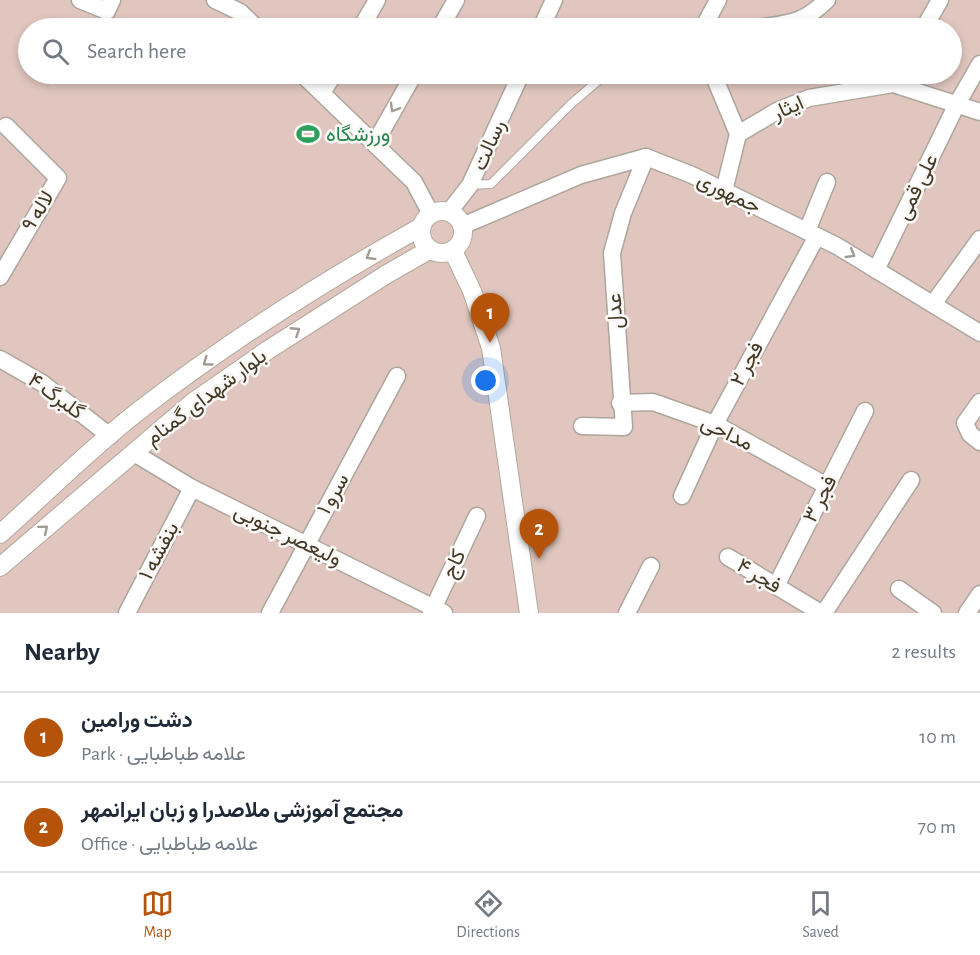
<!DOCTYPE html>
<html lang="en">
<head>
<meta charset="utf-8">
<style>
  body { margin:0; font-family:"Alegreya Sans",Vazirmatn,sans-serif; background:#f2f2f3; color:#1f2937 }
  .you { position:absolute; left:486px; top:381px; width:21px; height:21px; margin:-15px; border:4px solid #fff; border-radius:50%; background:#1a73e8; box-shadow:0 0 0 9px #1a73e833 }
  .badge { display:grid; place-items:center; width:39px; height:39px; border-radius:50%; background:#b45309; color:#fff; font-size:20px; font-weight:700 }
  .pin { position:absolute; translate:-50% -50px; filter:drop-shadow(0 2px 3px #0008) }
  .pin::after { content:''; position:absolute; top:32px; width:21px; height:18px; background:inherit; clip-path:polygon(0 0,100% 0,50% 100%) }
  .list { margin:0; padding:0; list-style:none }
  h2 { display:flex; justify-content:space-between; align-items:center; height:78px; margin:0; padding:0 24px; font-size:26px }
  h2 small { font-size:20px; font-weight:400; color:#747a83 }
  .list li { display:grid; grid-template-columns:39px 1fr auto; gap:18px; align-items:center; box-sizing:border-box; height:90px; padding:0 24px; border-top:2px solid #e0e1e3 }
  .list b { display:block; font-size:22px; white-space:nowrap }
  .list p { margin:0; font-size:20px; white-space:nowrap; color:#747a83 }
  .list em { font-size:20px; font-style:normal; color:#747a83 }
  .icon { flex:none; width:33px; height:33px; fill:none; stroke:currentColor; stroke-width:2; stroke-linecap:round; stroke-linejoin:round }
  .map { position:relative; flex:none; width:980px; height:613px; overflow:hidden }
  .search { position:absolute; background:#fff; box-shadow:0 3px 9px #0003; left:18px; right:18px; top:18px; height:66px; display:flex; align-items:center; gap:15px; box-sizing:border-box; padding:0 21px; border-radius:33px; color:#747a83; font-size:22px }
  .sheet { height:258px; background:#fff }
  nav { display:flex; justify-content:space-around; align-items:center; box-sizing:border-box; height:84px; border-top:2px solid #e0e1e3; background:#fff; font-size:16px; color:#747a83 }
  nav a { display:grid; justify-items:center; gap:3px }
  nav .on { color:#b45309 }
  .map>svg:first-child { display:block }
</style>
</head>
<body>
<div class="map">
<svg width="980" height="613" viewBox="0 0 980 613">
  <rect width="100%" height="100%" fill="#efeae6"/>
  <path fill="#e0c6bf" fill-rule="evenodd" d="M0 0H980V613H0ZM28 28H952V74H28Z"/>
  <g fill="none" stroke-linecap="round" stroke-linejoin="round">
    <g stroke="#ada69c" stroke-width="10">
      <polyline id="lane" points="470,185 491,184 571,104 606,74"/>
    </g>
    <g stroke="#ada69c" stroke-width="19">
      <g id="street">
        <polyline points="80,0 107,11 112,0"/>
        <polyline points="215,0 240,12 257,28"/>
        <polyline points="361,28 377,0"/>
        <polyline points="440,28 456,0"/>
        <polyline points="541,28 554,0"/>
        <polyline points="703,28 718,0"/>
        <path d="M757 28C790 23 802 24 827 0"/>
        <polyline points="924,28 940,0"/>
        <polyline points="302,74 414,182 431,214"/>
        <polyline points="713,74 738,134 724,191"/>
        <polyline points="322,93 334,74"/>
        <polyline points="738,134 777,111 809,98 893,84 980,112"/>
        <polyline points="375,143 414,74"/>
        <polyline points="449,212 470,185 521,74"/>
        <polyline points="462,226 581,175 646,157 692,175 837,246 980,333"/>
        <polyline points="807,231 827,182"/>
        <polyline points="876,270 957,104 980,64"/>
        <polyline points="0,277 58,178 6,126"/>
        <polyline points="933,304 980,239"/>
        <polyline points="0,359 42,383 110,436"/>
        <polyline points="980,402 965,423 970,434 980,442"/>
        <polyline points="620,403 653,402 715,424 827,486"/>
        <polyline points="582,426 624,427 612,253 623,213 646,157"/>
        <polyline points="134,453 192,488 444,613"/>
        <polyline points="682,496 715,424 817,236"/>
        <polyline points="728,557 821,613"/>
        <polyline points="776,586 865,411"/>
        <polyline points="899,589 933,613"/>
        <polyline points="127,613 192,488"/>
        <polyline points="270,613 397,376"/>
        <polyline points="431,613 477,516"/>
        <polyline points="627,613 651,566"/>
        <polyline points="824,613 911,480"/>
        <polyline points="967,613 980,594"/>
      </g>
    </g>
    <g stroke="#b3a99b" stroke-width="20">
      <g id="secondary">
        <circle cx="442" cy="232" r="21"/>
        <polyline points="453,251 472,291 491,348 529,613"/>
        <path d="M0 534C45 494 89 450 136 413 225 344 322 282 421 227"/>
        <polyline points="0,567 192,403 268,350 387,274 429,250"/>
      </g>
    </g>
    <use href="#lane" stroke="#fff" stroke-width="8"/>
    <use href="#street" stroke="#fff" stroke-width="16"/>
    <use href="#secondary" stroke="#fff" stroke-width="18"/>
  </g>
  <defs><path id="oneway-chevron" d="M-2-3.5L2.5 0L-2 3.5" fill="none" stroke-width="1.6" stroke-linecap="round" stroke-linejoin="round" transform="scale(1.5)"/></defs>
  <g stroke="#a09c92">
    <use href="#oneway-chevron" transform="translate(394 108) rotate(120)"/>
    <use href="#oneway-chevron" transform="translate(851 254) rotate(31)"/>
    <use href="#oneway-chevron" transform="translate(370 256) rotate(149)"/>
    <use href="#oneway-chevron" transform="translate(296 331) rotate(-33)"/>
    <use href="#oneway-chevron" transform="translate(207 362) rotate(144)"/>
    <use href="#oneway-chevron" transform="translate(44 529) rotate(-40)"/>
  </g>
  <defs>
    <g id="stadium-bare" transform="scale(1.8)"><path d="M0-5a6.5 5 0 1 0 0 10a6.5 5 0 1 0 0-10ZM-3.5-1.8h7v3.6h-7Z" fill="#2e9e5b" stroke="#fbf9f7" stroke-width="2.5" paint-order="stroke"/></g>
  </defs>
  <g fill-rule="evenodd">
    <use href="#stadium-bare" x="308" y="134"/>
  </g>
  <g text-anchor="middle" dominant-baseline="central" stroke-width="5" stroke-linejoin="round" paint-order="stroke">
    <g font-size="21" fill="#423824" stroke="#fbf9f7">
      <text transform="translate(788 108) rotate(-24)">ایثار</text>
      <text transform="translate(489 145) rotate(-66)">رسالت</text>
      <text transform="translate(917 187) rotate(-64)">علی قمی</text>
      <text transform="translate(729 193) rotate(26)">جمهوری</text>
      <text transform="translate(38 211) rotate(-58)">لاله ۹</text>
      <text transform="translate(615 311) rotate(-93)">عدل</text>
      <text transform="translate(747 364) rotate(-62)">فجر ۲</text>
      <text transform="translate(56 396) rotate(36)">گلبرگ ۴</text>
      <text transform="translate(206 397) rotate(-37)">بلوار شهدای گمنام</text>
      <text transform="translate(727 433) rotate(26)">مداحی</text>
      <text transform="translate(333 494) rotate(-61)">سرو ۱</text>
      <text transform="translate(820 499) rotate(-63)">فجر ۳</text>
      <text transform="translate(288 535) rotate(26)">ولیعصر جنوبی</text>
      <text transform="translate(159 551) rotate(-62)">بنفشه ۱</text>
      <text transform="translate(454 564) rotate(-65)">کاج</text>
      <text transform="translate(759 576) rotate(31)">فجر ۴</text>
    </g>
    <g font-size="21" fill="#27864d" stroke="#fbf9f7" text-anchor="start">
      <text x="326" y="134">ورزشگاه</text>
    </g>
  </g>
</svg>
<div class="you"></div>
<div class="pin badge" style="left:490px;top:343px">1</div>
<div class="pin badge" style="left:539px;top:559px">2</div>
<div class="search"><svg class="icon" aria-label="search" viewBox="0 0 24 24"><circle cx="10" cy="10" r="6"/><path d="M15 15l6 6"/></svg>Search here</div>
</div>
<section class="sheet">
<h2>Nearby<small>2 results</small></h2>
<ul class="list">
<li><span class="badge">1</span><div><b>دشت ورامین</b><p>Park · علامه طباطبایی</p></div><em>10 m</em></li>
<li><span class="badge">2</span><div><b>مجتمع آموزشی ملاصدرا و زبان ایرانمهر</b><p>Office · علامه طباطبایی</p></div><em>70 m</em></li>
</ul>
</section>
<nav>
<a class="on"><svg class="icon" aria-label="map" viewBox="0 0 24 24"><path d="M3 6l6-2 6 2 6-2v14l-6 2-6-2-6 2zM9 4v14M15 6v14"/></svg>Map</a>
<a><svg class="icon" aria-label="directions" viewBox="0 0 24 24"><path d="M12 3l9 9-9 9-9-9zM9 14v-3h6M13 9l2 2-2 2"/></svg>Directions</a>
<a><svg class="icon" aria-label="saved" viewBox="0 0 24 24"><path d="M7 4h10v16l-5-4-5 4z"/></svg>Saved</a>
</nav>
</body>
</html>
